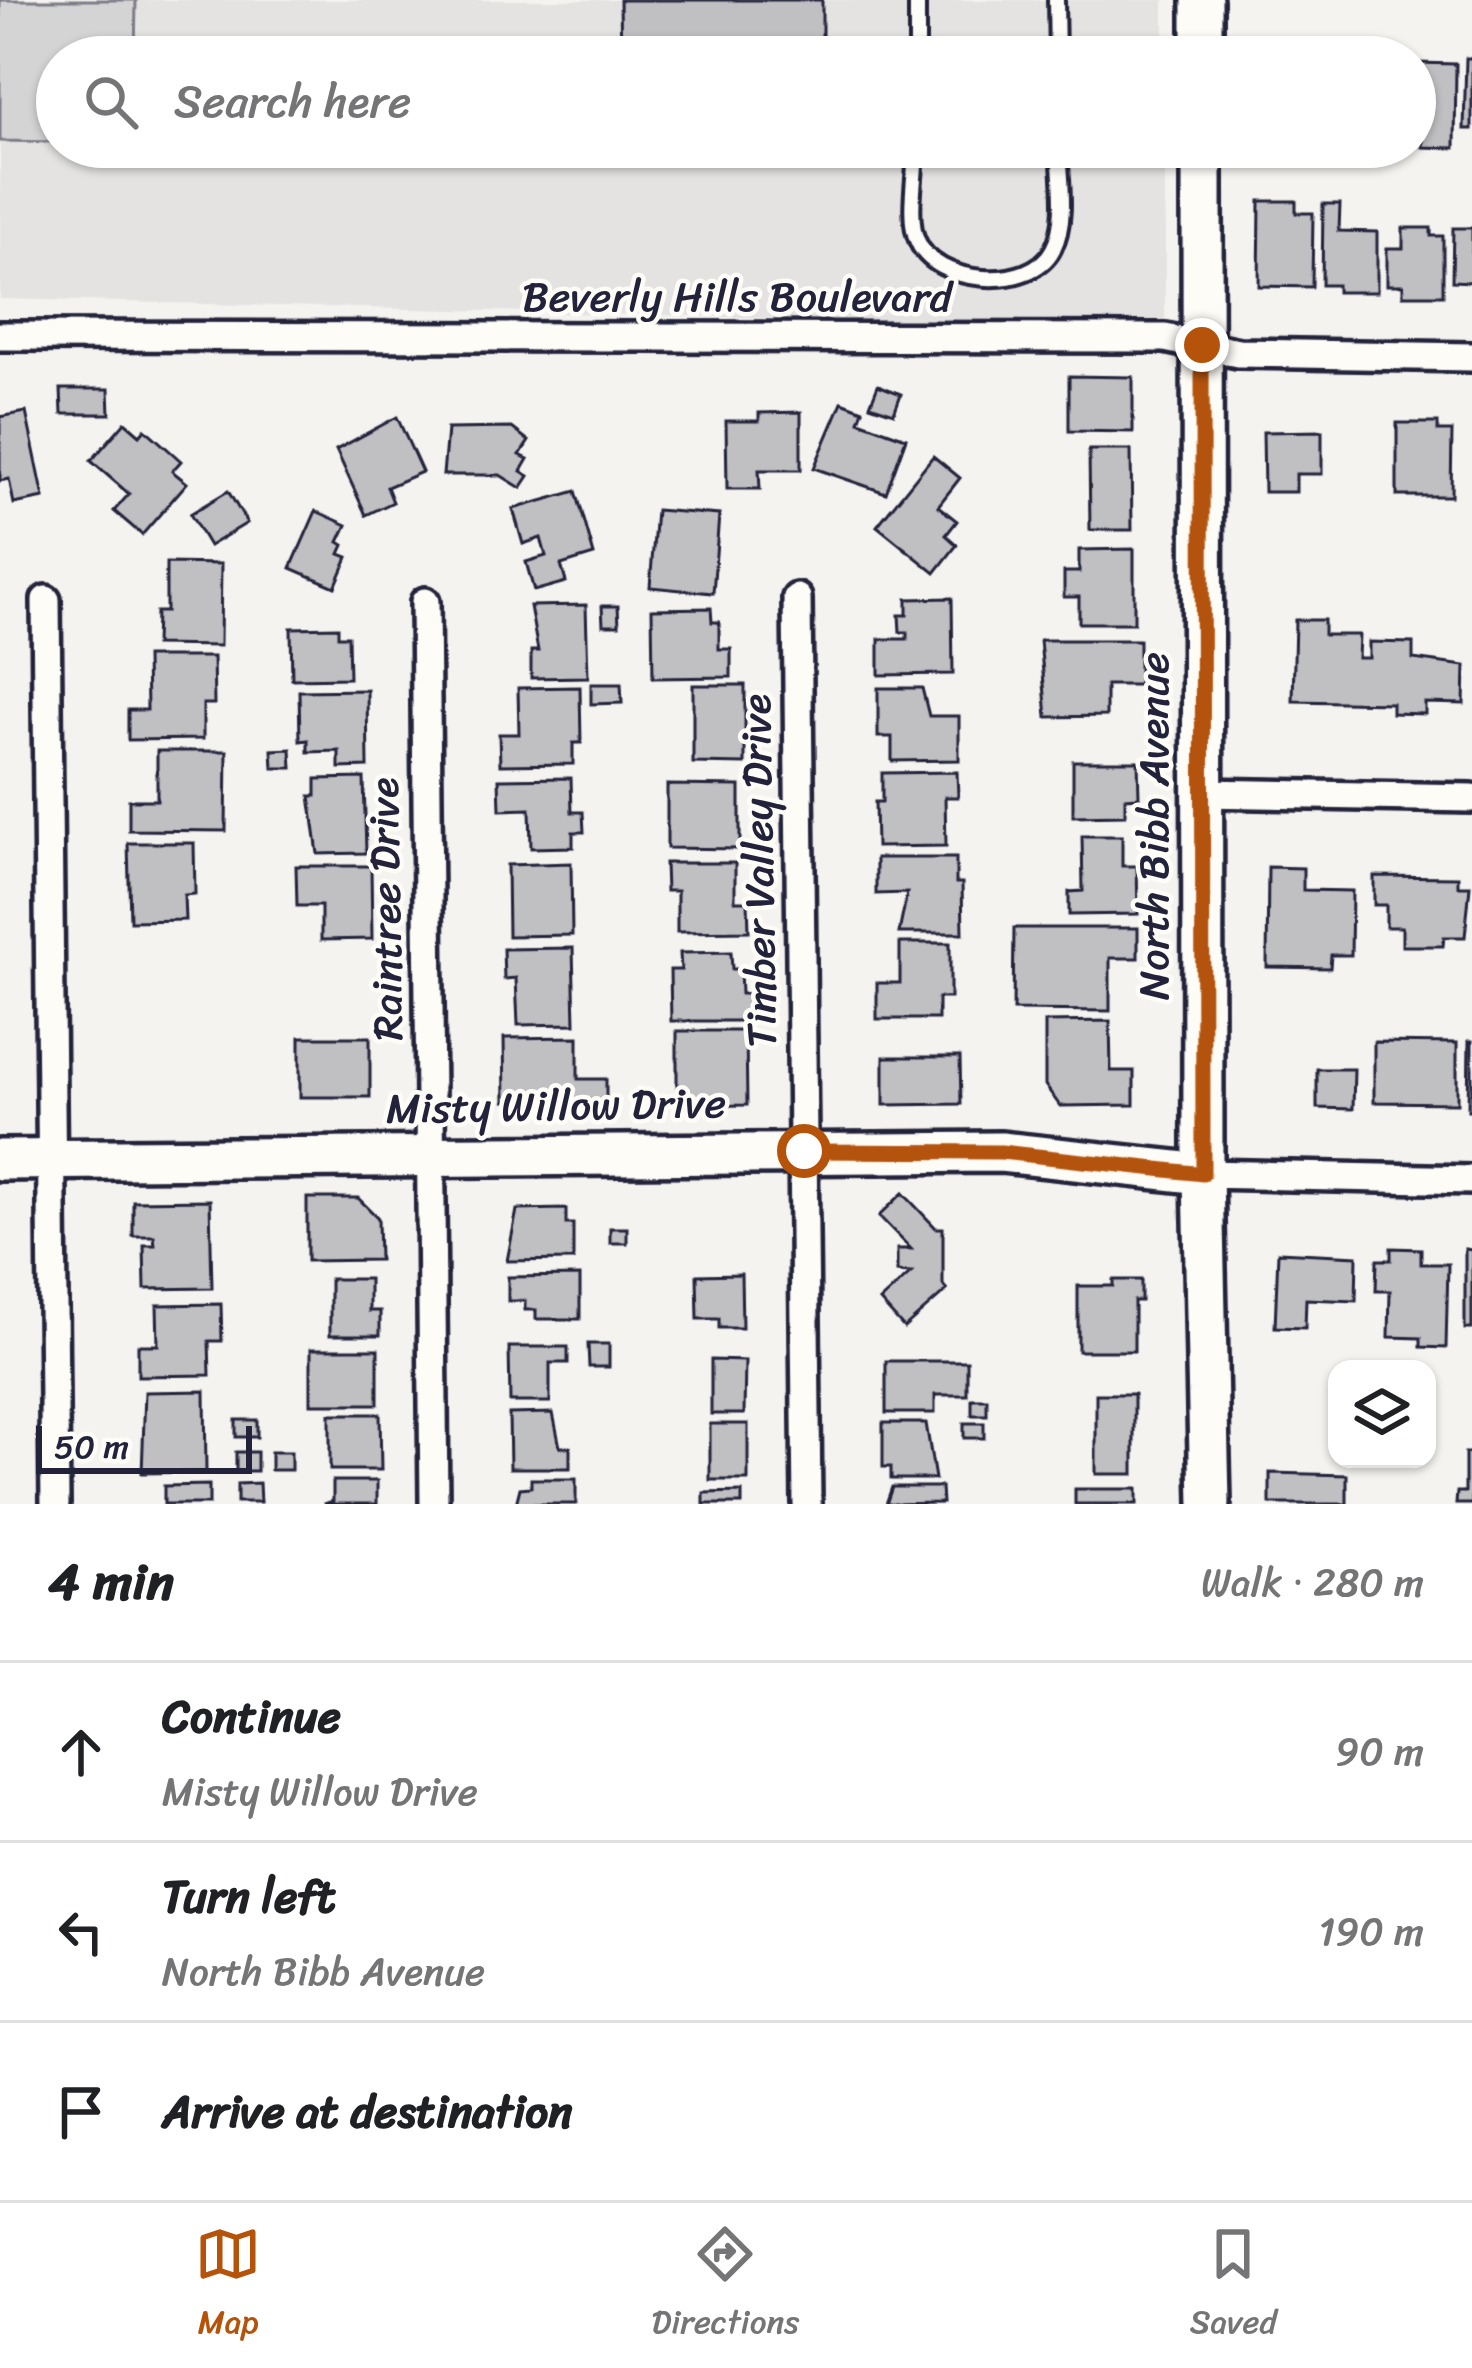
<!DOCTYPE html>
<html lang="en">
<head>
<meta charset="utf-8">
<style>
  body { margin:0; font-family:Sriracha,sans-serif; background:#f6f6f6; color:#202124 }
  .controls { position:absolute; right:36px; bottom:36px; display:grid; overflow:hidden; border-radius:24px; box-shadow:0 3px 9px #0004 }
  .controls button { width:108px; height:108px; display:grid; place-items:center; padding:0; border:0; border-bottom:3px solid #e0e0e0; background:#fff; color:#202124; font:60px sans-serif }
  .scale { position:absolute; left:36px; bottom:30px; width:216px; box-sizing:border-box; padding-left:12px; border:6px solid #22223b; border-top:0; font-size:33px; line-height:42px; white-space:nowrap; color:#22223b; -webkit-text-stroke:9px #fdfcf7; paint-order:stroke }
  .stop { position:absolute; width:36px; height:36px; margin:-27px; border:9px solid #b45309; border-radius:50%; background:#fff }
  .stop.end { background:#b45309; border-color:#fff; box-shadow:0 3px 12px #0008 }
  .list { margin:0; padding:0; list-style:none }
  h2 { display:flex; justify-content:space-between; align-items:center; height:156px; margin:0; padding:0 48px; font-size:51px }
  h2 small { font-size:39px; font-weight:400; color:#757577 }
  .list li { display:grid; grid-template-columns:78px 1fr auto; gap:36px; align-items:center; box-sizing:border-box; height:180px; padding:0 48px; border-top:3px solid #e0e0e0 }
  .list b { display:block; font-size:45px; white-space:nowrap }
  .list p { margin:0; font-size:39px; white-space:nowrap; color:#757577 }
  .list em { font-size:39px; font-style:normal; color:#757577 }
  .icon { flex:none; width:66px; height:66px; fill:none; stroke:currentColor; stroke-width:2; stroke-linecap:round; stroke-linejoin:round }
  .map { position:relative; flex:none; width:1472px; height:1504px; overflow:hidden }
  .search { position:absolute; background:#fff; box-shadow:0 3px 9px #0004; left:36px; right:36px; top:36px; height:132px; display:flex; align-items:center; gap:30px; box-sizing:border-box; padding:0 42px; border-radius:66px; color:#757577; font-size:45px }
  .sheet { height:696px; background:#fff }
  nav { display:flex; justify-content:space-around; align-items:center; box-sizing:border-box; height:168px; border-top:3px solid #e0e0e0; background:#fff; font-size:33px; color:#757577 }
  nav a { display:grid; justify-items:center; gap:6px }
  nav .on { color:#b45309 }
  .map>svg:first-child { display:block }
</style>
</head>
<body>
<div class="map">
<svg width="1472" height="1504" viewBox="0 0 1472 1504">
  <rect width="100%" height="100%" fill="#f4f3ef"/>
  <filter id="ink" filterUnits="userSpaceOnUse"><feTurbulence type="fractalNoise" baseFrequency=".00833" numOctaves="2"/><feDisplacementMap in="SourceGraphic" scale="24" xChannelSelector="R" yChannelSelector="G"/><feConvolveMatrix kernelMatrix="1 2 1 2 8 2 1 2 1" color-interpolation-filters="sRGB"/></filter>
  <g filter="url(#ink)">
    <polygon fill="#e4e3e2" points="0,0 1164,0 1164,57 57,57 57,147 1165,147 1165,338 894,321 0,299"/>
    <polygon fill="#d5d4d5" stroke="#7c7b88" stroke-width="3" points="0,0 136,0 135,57 57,57 57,142 0,141"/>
    <g fill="#c0bfc2" stroke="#22223b" stroke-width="3">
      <polygon points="620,0 822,0 822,57 621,57"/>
      <polygon points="1466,58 1472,58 1472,129 1464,129"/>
      <polygon points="1415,63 1456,64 1455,148 1423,147 1423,109 1415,109"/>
      <polygon points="1260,201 1296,201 1296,213 1313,213 1312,287 1259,286"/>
      <polygon points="1323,204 1340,204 1339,231 1377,232 1377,292 1337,292 1337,285 1322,285"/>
      <polygon points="1403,228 1431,228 1431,236 1443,236 1443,295 1403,295 1403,285 1387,285 1387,248 1403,248"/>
      <polygon points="1453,228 1472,228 1472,282 1452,281"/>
      <polygon points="1069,376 1133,377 1133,432 1069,431"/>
      <polygon points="878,385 901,394 894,413 870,405"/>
      <polygon points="61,389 109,389 110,414 62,414"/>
      <polygon points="842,402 863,410 859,421 906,438 886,493 814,468"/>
      <polygon points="26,412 44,498 14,504 9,479 0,481 0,417"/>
      <polygon points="801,412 801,470 759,470 760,489 727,489 726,421 759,421 759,413"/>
      <polygon points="397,417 422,472 387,487 393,502 366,515 336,450"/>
      <polygon points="125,422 140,435 145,429 181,461 172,471 187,483 142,535 114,511 129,494 91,461"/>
      <polygon points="1397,423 1438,423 1438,431 1452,431 1451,496 1397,496"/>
      <polygon points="512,428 529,441 520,455 528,459 521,471 529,476 521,488 500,475 443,475 447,429"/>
      <polygon points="1322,431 1322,474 1296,474 1296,492 1264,492 1263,432"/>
      <polygon points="1089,450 1131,450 1132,530 1090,530"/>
      <polygon points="933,456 960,478 938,506 957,521 946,535 957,545 935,573 877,526"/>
      <polygon points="228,491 247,523 209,546 190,514"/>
      <polygon points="576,491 594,555 561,565 566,582 534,591 526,562 546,556 541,538 523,544 513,509"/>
      <polygon points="656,510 719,515 713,593 650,587"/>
      <polygon points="316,511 347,525 339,542 344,545 340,554 348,557 335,587 291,568"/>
      <polygon points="1134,549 1134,623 1079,623 1079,597 1064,597 1064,572 1079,572 1079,550"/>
      <polygon points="166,563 221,564 220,646 155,645 156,612 166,612"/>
      <polygon points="952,598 953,674 879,675 879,639 907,639 907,632 900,632 899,615 907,615 907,599"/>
      <polygon points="586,605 588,677 531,678 531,651 538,651 530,606"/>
      <polygon points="602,606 618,606 619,625 603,625"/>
      <polygon points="711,608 712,622 719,622 719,649 731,649 731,677 653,678 652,609"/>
      <polygon points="1295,620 1324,620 1324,635 1359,635 1358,658 1369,658 1369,642 1413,643 1413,659 1465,666 1464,704 1425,703 1425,714 1392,713 1392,703 1293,701"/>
      <polygon points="338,627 338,636 348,636 349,678 292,679 291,628"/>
      <polygon points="1040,640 1139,640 1139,685 1106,685 1106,716 1047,717"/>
      <polygon points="146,657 213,657 214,704 203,704 203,739 128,740 128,710 147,710"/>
      <polygon points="591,684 621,684 622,703 591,704"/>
      <polygon points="693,685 745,685 745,764 693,763"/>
      <polygon points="580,687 581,743 573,743 573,764 500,765 499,734 519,734 518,688"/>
      <polygon points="878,688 922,688 929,716 959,716 959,760 892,761 892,737 878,737"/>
      <polygon points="367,690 368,767 339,768 339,751 308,752 308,740 300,741 299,691"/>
      <polygon points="291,749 292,768 273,768 272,750"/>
      <polygon points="157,751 227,751 226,831 129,830 129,800 157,800"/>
      <polygon points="1073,761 1138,761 1139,797 1125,798 1125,815 1073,816"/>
      <polygon points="957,772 958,797 945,797 946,846 876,847 875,802 882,802 882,773"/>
      <polygon points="364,778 366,853 318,854 310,796 316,796 316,779"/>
      <polygon points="571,778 572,812 583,812 584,832 573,832 573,847 531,848 530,809 500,810 499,779"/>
      <polygon points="667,785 740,786 740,849 667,848"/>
      <polygon points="1082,836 1122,836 1122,866 1137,866 1138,914 1069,915 1069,892 1083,891"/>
      <polygon points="128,843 194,843 195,894 184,895 185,920 130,921"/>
      <polygon points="876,858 956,858 956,883 962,883 963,933 899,933 907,893 876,894"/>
      <polygon points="571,863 572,935 508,936 507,865"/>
      <polygon points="665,863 735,863 735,901 748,901 749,931 677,932 677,891 666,891"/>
      <polygon points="296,866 371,866 372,939 321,940 321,906 297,906"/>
      <polygon points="1268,867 1303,868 1303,890 1352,891 1351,955 1331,955 1330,968 1267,967"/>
      <polygon points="1374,876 1458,877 1458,886 1470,886 1465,937 1444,937 1443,946 1402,946 1402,927 1386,927 1386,905 1374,905"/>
      <polygon points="1014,928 1138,928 1138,958 1110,958 1110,1011 1013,1010"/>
      <polygon points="900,943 950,943 950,998 938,998 938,1019 877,1019 877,983 900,983"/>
      <polygon points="573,948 575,1024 518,1025 516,978 504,979 503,949"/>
      <polygon points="731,952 732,969 740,969 741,994 748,994 749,1021 671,1021 670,970 681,970 680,953"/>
      <polygon points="1110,1021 1111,1071 1134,1071 1134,1105 1060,1106 1045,1085 1045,1022"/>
      <polygon points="677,1031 746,1031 747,1105 677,1106"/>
      <rect x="300" y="1037" width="70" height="60"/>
      <polygon points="578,1037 578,1079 606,1079 606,1100 505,1101 504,1038"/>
      <polygon points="1469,1041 1472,1041 1472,1110 1468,1110"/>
      <polygon points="1374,1042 1457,1043 1457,1103 1374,1102"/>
      <polygon points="884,1057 960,1057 961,1104 884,1105"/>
      <polygon points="1317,1069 1354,1069 1353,1109 1317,1108"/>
      <polygon points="903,1193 936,1228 943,1228 943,1285 947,1290 904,1328 880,1301 911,1273 897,1272 897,1249 911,1249 879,1216"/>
      <polygon points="307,1198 358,1198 378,1218 379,1260 307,1261"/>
      <polygon points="210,1200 212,1288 145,1289 144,1245 155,1245 154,1236 133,1236 133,1201"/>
      <polygon points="566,1209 566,1224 573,1224 573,1260 507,1261 517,1210"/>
      <rect x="610" y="1228" width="17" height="15"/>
      <polygon points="1391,1248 1421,1249 1421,1264 1448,1264 1446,1348 1421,1347 1421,1338 1389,1337 1390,1291 1376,1291 1377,1260 1391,1260"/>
      <polygon points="1465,1249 1472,1250 1472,1329 1465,1329"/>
      <polygon points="1278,1252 1357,1256 1356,1301 1306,1299 1305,1328 1275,1327"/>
      <polygon points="741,1274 742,1328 719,1328 719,1319 698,1319 697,1275"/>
      <polygon points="580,1276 580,1319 536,1319 536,1310 525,1310 525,1301 508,1301 508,1277"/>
      <polygon points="330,1279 369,1279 369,1311 380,1311 380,1335 330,1335"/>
      <polygon points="1113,1280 1141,1280 1141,1301 1134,1301 1134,1351 1078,1351 1078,1286 1113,1286"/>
      <polygon points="221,1304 222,1341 209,1341 210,1375 138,1376 138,1345 158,1345 157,1305"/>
      <polygon points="588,1344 609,1344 609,1367 589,1367"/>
      <polygon points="509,1347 568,1347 568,1363 550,1363 550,1402 510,1402"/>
      <rect x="311" y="1349" width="67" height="55"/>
      <polygon points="711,1360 745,1361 744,1414 711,1414"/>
      <polygon points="886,1361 967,1361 967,1395 935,1395 935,1413 886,1413"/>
      <polygon points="205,1391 206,1472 142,1473 145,1392"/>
      <rect x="1096" y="1394" width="38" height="80"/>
      <rect x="972" y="1399" width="15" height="16"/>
      <polygon points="553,1413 560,1447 570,1447 570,1468 510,1468 509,1414"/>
      <polygon points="330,1414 380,1414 381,1470 330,1470"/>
      <rect x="236" y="1420" width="21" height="17"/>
      <polygon points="883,1423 926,1423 935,1479 891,1479 891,1467 883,1467"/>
      <rect x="964" y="1423" width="20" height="15"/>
      <rect x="710" y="1424" width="38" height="56"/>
      <rect x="236" y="1452" width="21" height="19"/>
      <rect x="271" y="1452" width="20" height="18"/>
      <polygon points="1465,1453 1472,1453 1472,1504 1456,1504 1457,1492 1465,1492"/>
      <polygon points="1270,1473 1347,1475 1347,1504 1270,1504"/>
      <polygon points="531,1479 576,1479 576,1504 516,1504 520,1488 531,1487"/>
      <polygon points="333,1481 377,1481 377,1504 324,1504 333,1501"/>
      <polygon points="259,1483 260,1502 237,1502 237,1484"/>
      <polygon points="209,1485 209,1504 164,1504 164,1486"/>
      <polygon points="892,1487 941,1487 942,1503 886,1504"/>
      <rect x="1075" y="1489" width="62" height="15"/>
      <polygon points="742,1492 742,1504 704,1504 704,1493"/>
    </g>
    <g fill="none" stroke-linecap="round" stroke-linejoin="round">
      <g stroke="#22223b" stroke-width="22">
        <g id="lane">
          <polyline points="1056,0 1057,57"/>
          <polyline points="917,57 917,0"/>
          <path d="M916 147C916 173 907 217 917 240 934 285 1031 293 1053 249 1068 220 1060 179 1059 147"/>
        </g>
      </g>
      <g stroke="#22223b" stroke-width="36">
        <g id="street">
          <polyline points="0,336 1165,338 1238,353 1472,357"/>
          <polyline points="797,598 807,1504"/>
          <polyline points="46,600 55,1504"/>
          <polyline points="425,602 434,1504"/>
          <polyline points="1202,793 1472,798"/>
          <polyline points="1203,1174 1472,1180"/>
        </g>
      </g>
      <g stroke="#22223b" stroke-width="48">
        <g id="secondary">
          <polyline points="1202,57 1202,0"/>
          <polyline points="1202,147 1203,1174 1210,1504"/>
          <polyline points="0,1160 1001,1152 1203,1174"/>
        </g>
      </g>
      <use href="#lane" stroke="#fdfcf7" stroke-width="14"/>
      <use href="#street" stroke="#fdfcf7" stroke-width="27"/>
      <use href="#secondary" stroke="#fdfcf7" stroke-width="39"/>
    </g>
  </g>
  <g fill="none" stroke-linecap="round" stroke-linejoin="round" filter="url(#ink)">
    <polyline stroke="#b45309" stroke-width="15" points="804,1151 1001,1152 1203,1174 1202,345"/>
  </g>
  <g text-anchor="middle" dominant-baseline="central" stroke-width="9" stroke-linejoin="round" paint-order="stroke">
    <g font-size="42" fill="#22223b" stroke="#fdfcf7">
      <text x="737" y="297">Beverly Hills Boulevard</text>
      <text transform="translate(1154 826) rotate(-90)">North Bibb Avenue</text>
      <text transform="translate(759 871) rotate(-91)">Timber Valley Drive</text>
      <text transform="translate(386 909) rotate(-91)">Raintree Drive</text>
      <text transform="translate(556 1106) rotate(-1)">Misty Willow Drive</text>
    </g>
  </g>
</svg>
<div class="controls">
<button><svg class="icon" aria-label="layers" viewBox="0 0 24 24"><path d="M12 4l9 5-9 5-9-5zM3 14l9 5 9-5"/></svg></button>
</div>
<div class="scale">50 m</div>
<div class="stop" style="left:804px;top:1151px"></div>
<div class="stop end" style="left:1202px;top:345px"></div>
<div class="search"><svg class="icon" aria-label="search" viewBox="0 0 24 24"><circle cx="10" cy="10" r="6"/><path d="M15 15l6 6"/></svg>Search here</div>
</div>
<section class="sheet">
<h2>4 min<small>Walk · 280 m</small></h2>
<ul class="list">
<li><svg class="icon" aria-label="ahead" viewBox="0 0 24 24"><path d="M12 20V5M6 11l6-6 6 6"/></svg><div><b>Continue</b><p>Misty Willow Drive</p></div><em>90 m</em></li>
<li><svg class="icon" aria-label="left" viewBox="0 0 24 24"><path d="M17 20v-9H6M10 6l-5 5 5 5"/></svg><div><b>Turn left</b><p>North Bibb Avenue</p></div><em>190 m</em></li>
<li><svg class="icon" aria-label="arrive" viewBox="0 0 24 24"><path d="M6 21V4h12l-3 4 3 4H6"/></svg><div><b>Arrive at destination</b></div></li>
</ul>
</section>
<nav>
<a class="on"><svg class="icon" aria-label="map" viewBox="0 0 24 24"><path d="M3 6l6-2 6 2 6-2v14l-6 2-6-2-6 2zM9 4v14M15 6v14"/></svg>Map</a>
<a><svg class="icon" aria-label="directions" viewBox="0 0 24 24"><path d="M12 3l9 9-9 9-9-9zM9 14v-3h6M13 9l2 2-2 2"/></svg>Directions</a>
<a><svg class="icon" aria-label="saved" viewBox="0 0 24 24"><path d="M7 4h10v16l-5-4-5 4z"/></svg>Saved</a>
</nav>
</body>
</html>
